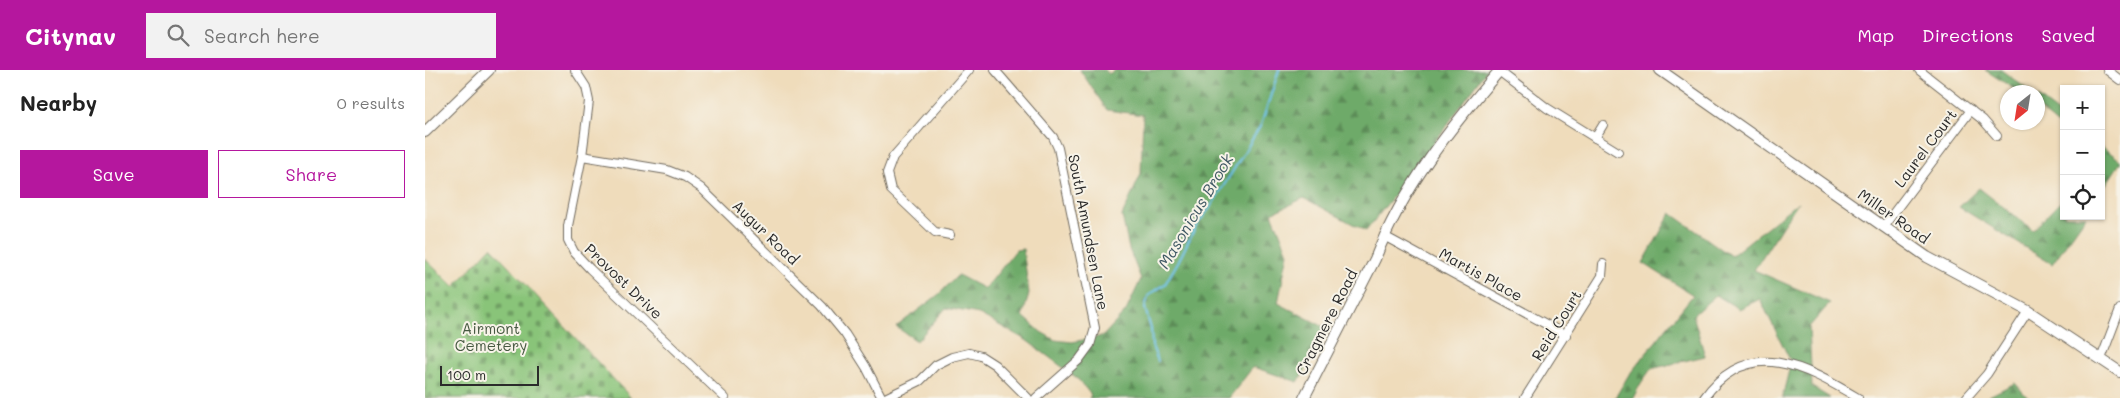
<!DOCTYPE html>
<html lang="en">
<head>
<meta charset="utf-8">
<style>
  body { margin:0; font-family:Mali,sans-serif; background:#f2f2f2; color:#222 }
  .controls { position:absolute; right:15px; top:15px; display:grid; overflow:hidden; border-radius:0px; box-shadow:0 1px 4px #0004 }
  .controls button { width:45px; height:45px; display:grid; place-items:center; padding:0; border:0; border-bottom:1px solid #e0e0e0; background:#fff; color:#222; font:25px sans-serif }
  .compass { position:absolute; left:1575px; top:15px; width:45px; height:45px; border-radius:50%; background:#fff; box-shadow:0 1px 4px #0004; rotate:210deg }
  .scale { position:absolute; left:15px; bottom:12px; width:99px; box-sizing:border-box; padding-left:5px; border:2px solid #2b2b2b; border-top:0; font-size:14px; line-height:18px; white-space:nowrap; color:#2b2b2b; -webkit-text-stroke:4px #f7f3e8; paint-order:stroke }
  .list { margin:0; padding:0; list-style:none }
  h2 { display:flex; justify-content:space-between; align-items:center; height:65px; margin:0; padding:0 20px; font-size:21px }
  h2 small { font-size:16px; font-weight:400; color:#767676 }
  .actions { display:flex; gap:10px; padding:15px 20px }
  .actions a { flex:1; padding:11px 0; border:1px solid #b5179e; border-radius:0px; text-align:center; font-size:18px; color:#b5179e }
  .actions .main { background:#b5179e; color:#fff }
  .icon { flex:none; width:28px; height:28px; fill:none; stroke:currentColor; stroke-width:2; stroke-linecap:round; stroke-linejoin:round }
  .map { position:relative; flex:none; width:1695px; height:328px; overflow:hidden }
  header { display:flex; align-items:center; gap:30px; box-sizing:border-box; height:70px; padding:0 25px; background:#b5179e; color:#fff }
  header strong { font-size:24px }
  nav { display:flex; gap:28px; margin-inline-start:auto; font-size:18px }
  .search { width:350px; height:45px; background:#f2f2f2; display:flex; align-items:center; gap:12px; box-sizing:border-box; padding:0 18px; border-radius:0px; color:#767676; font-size:19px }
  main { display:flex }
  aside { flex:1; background:#fff }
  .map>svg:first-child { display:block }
</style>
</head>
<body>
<header>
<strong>Citynav</strong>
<div class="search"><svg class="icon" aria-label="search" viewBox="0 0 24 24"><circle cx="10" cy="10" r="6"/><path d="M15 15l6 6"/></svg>Search here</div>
<nav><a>Map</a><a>Directions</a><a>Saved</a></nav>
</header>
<main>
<aside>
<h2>Nearby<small>0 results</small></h2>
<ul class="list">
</ul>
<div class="actions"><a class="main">Save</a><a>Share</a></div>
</aside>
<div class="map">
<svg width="1695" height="328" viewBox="0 0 1695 328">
  <defs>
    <pattern id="forest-firs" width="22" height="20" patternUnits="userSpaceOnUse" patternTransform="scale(1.25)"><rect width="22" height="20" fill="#6eaa69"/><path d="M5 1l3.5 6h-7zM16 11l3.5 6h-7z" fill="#5b8b57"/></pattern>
    <pattern id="cemetery-stones" width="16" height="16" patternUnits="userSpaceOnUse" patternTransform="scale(1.25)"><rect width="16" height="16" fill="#89c479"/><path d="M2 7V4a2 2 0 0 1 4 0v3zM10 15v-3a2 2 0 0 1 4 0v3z" fill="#709f63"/></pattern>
  </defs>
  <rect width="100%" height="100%" fill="#f7f3e8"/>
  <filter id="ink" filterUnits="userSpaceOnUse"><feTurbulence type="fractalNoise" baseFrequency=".02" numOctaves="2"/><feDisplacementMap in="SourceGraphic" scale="10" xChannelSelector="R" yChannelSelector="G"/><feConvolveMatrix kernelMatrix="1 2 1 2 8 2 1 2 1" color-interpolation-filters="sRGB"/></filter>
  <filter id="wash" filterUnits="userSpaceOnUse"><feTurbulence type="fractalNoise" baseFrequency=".0096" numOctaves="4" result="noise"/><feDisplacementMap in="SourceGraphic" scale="20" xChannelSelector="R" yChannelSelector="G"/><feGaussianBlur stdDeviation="1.12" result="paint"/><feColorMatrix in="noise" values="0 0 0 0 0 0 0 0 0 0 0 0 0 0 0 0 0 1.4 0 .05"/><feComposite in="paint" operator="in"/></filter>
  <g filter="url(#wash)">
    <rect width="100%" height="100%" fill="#efdcbb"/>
    <g fill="url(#forest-firs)" stroke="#4c6a4a">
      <polygon points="655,0 680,0 683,4 691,0 1062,0 996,91 941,161 879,128 847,143 863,183 853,233 905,260 873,312 828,297 804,328 664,328 666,325 652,308 601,270 554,244 521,238 492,271 471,257 513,225 533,205 560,219 591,180 598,179 604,223 598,246 616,262 630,270 647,272 678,266 701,241 716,209 704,179 697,146 716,104 718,45 682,40"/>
      <polygon points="1560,0 1576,0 1606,22 1594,22"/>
      <polygon points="1613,27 1639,47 1639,60 1613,38"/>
      <polygon points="1676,76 1695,90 1695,93 1676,122"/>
      <polygon points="1554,118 1608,160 1639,128 1639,146 1661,146 1627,194 1534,137"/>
      <polygon points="1373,132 1329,200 1405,233 1384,257 1387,317 1405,328 1357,328 1366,292 1335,229 1314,239 1291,225 1268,245 1280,286 1226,299 1216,313 1208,328 1190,328 1203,306 1268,225 1218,193 1246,143 1306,186"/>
      <polygon points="1590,313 1603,328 1566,328 1564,326"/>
    </g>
    <polygon fill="url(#cemetery-stones)" stroke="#5a7852" points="66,177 206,328 0,328 0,189 29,217"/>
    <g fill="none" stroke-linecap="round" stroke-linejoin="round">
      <polyline stroke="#6dc2ea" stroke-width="2" points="733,291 727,276 726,259 720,238 723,226 740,214 753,192 771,156 785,138 836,55 854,0"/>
    </g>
  </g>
  <g filter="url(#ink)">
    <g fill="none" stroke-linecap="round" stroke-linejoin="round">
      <g stroke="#70695d" stroke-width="10">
        <g id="street">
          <polyline points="150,0 161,17 164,31 157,86 143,156 143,170 149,182 165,199 300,328"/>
          <polyline points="570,0 628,67 633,78 670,258 665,275 654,290 611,328"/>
          <polyline points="1494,0 1558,50 1572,66"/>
          <polyline points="1682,0 1695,10"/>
          <polyline points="1074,1 1122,38 1193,82"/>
          <polyline points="1170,68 1178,55"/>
          <polyline points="157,86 242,100 260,107 276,118 397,236 420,264 441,297 457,328"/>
          <polyline points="1458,157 1546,40"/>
          <polyline points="525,165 510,162 466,120 462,103 468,87 544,0"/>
          <polyline points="959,166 1141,265"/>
          <polyline points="1676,289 1695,239"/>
          <polyline points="460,328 495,311 511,295 527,287 544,283 556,286 570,295 603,328"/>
          <polyline points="1100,328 1177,206 1178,194"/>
          <path d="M1279 328C1324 265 1381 297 1433 328"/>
          <polyline points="1541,328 1562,304 1603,241"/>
        </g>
      </g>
      <g stroke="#70695d" stroke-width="12">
        <g id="secondary">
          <polyline points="1235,0 1502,187 1603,241 1695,302"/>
          <polyline points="0,62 64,0"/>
          <path d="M879 328 950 189C978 117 1025 58 1075 0"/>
        </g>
      </g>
      <use href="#street" stroke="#fff" stroke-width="8"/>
      <use href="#secondary" stroke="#fff" stroke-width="10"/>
    </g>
  </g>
  <g text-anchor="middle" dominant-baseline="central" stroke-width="4" stroke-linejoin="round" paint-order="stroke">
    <g font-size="15" fill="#2b2b2b" stroke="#f7f3e8">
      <text transform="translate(1500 78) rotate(-53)">Laurel Court</text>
      <text transform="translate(1469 146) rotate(35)">Miller Road</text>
      <text transform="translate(341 162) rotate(44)">Augur Road</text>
      <text transform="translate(664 162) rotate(79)">South Amundsen Lane</text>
      <text transform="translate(1056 204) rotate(29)">Martis Place</text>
      <text transform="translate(199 211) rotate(44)">Provost Drive</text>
      <text transform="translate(901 252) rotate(-63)">Cragmere Road</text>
      <text transform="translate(1131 255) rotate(-58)">Reid Court</text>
    </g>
    <g font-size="15" fill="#475942" stroke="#f7f3e8">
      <text x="66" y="258">Airmont<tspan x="66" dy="17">Cemetery</tspan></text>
    </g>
    <g font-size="16" font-style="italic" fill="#3f5864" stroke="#f7f3e8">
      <text transform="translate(770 141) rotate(-59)">Masonicus Brook</text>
    </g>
  </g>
</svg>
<div class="controls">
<button>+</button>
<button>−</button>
<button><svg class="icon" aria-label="locate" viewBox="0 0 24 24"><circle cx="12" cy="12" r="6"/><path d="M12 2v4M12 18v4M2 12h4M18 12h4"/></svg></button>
</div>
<svg class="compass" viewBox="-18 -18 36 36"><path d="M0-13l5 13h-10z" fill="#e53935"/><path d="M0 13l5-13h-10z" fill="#767676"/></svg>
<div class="scale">100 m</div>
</div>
</main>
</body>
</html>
